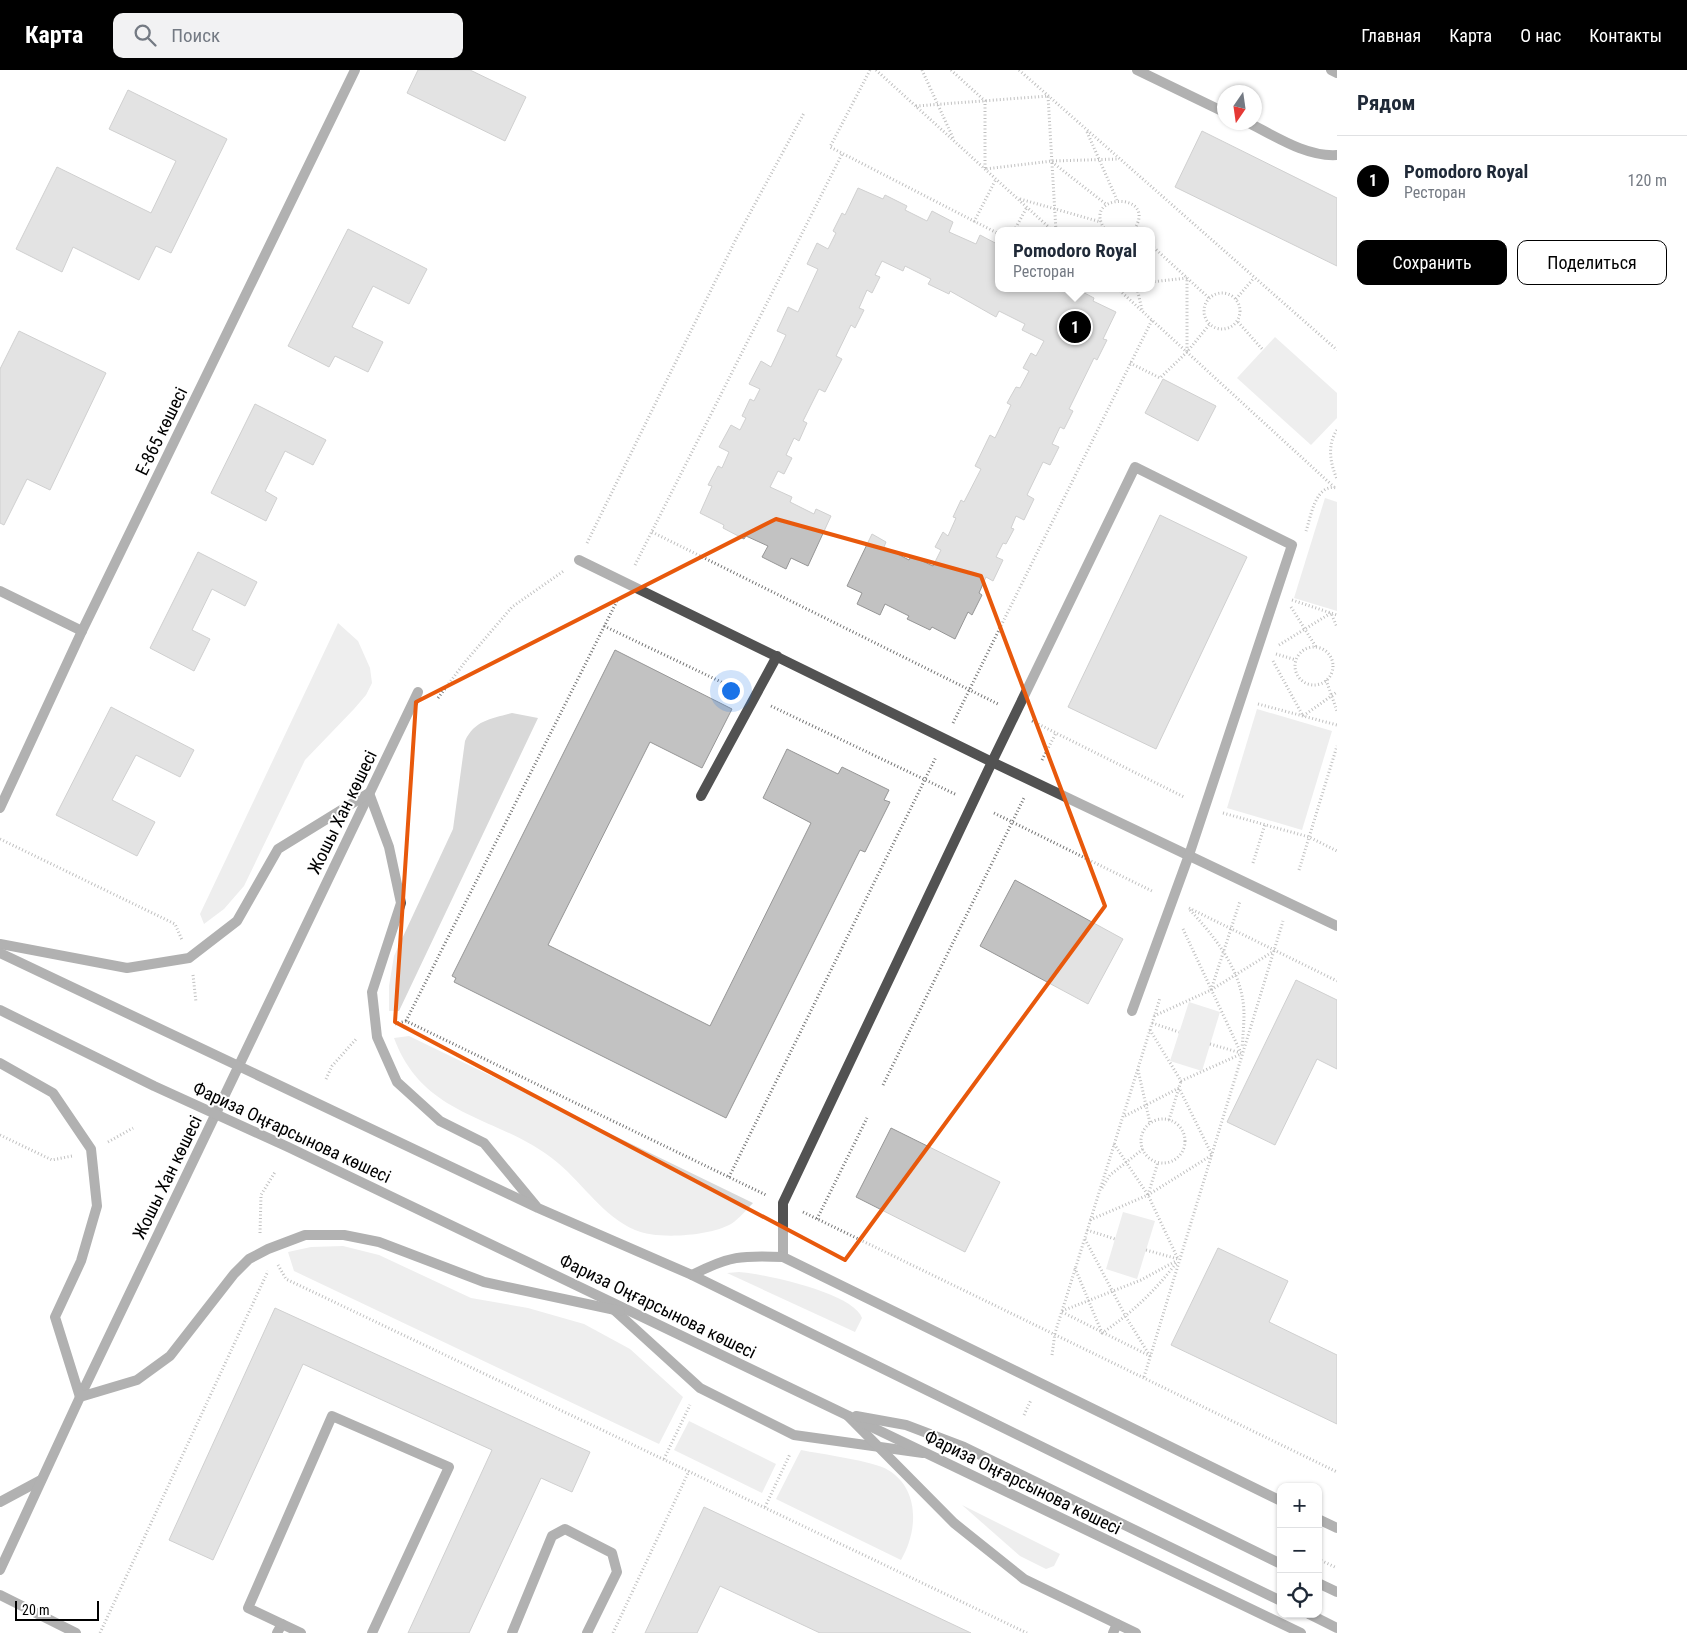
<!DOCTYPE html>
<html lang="ru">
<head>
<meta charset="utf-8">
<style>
  body { margin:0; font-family:"Roboto Condensed",sans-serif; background:#f2f2f3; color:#1f2937 }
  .controls { position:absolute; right:15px; bottom:15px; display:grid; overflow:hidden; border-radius:10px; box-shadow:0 1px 4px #0004 }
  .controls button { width:45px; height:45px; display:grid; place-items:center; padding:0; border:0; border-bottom:1px solid #e0e1e3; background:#fff; color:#1f2937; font:25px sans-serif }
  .compass { position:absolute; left:1217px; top:15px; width:45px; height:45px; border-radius:50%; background:#fff; box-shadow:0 1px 4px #0004; rotate:193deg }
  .scale { position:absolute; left:15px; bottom:12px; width:84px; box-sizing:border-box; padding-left:5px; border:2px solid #000; border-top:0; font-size:14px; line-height:18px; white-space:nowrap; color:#000; -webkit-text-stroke:4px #fff; paint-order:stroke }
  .you { position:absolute; left:730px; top:620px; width:18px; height:18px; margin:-12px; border:4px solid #fff; border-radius:50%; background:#1a73e8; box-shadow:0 0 0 8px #1a73e833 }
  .badge { display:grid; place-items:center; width:32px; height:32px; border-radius:50%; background:#000; color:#fff; font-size:16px; font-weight:700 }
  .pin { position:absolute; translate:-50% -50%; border:2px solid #fff; box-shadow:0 1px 5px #0006 }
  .popup { position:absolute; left:995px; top:157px; width:160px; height:65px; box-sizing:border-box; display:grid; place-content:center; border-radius:10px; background:#fff; filter:drop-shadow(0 1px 4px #0005); font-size:16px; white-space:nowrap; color:#747a83 }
  .popup b { font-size:19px; color:#1f2937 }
  .popup::after { content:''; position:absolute; left:50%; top:100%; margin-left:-10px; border:10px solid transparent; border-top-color:#fff }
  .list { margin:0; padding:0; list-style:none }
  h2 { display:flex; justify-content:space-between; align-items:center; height:65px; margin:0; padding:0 20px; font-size:21px }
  h2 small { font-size:16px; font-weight:400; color:#747a83 }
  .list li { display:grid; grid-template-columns:32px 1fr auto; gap:15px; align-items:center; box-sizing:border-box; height:90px; padding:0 20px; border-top:1px solid #e0e1e3 }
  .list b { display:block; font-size:19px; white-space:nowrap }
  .list p { margin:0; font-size:16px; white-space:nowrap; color:#747a83 }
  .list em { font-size:16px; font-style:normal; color:#747a83 }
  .actions { display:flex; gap:10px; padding:15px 20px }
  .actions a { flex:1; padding:11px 0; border:1px solid #000; border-radius:10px; text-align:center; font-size:18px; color:#000 }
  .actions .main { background:#000; color:#fff }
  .icon { flex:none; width:28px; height:28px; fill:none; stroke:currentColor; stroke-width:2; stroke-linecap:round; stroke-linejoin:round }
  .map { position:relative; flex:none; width:1337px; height:1563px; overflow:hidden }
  header { display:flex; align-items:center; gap:30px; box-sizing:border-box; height:70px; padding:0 25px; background:#000; color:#fff }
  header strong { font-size:24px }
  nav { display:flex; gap:28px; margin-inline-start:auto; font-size:18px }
  .search { width:350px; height:45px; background:#f2f2f3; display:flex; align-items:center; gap:12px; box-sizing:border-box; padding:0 18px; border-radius:10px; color:#747a83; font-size:19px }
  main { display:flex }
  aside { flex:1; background:#fff }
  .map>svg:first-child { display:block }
</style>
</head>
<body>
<header>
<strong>Карта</strong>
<div class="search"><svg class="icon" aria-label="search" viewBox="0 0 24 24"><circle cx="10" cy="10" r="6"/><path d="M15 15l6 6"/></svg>Поиск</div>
<nav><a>Главная</a><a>Карта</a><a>О нас</a><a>Контакты</a></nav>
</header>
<main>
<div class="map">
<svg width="1337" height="1563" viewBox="0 0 1337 1563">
  <rect width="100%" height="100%" fill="#fff"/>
  <g fill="#d9d9d9">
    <polygon points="1275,267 1337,323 1337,348 1311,375 1237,308"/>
    <polygon points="1325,428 1337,432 1337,541 1294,528"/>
    <polygon points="338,553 358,571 370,598 372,613 366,625 354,639 305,690 244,816 224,839 204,854 200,844"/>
    <polygon points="1257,639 1332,661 1302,760 1227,738"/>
    <path d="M512 643 538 648 399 941H389V916L394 886 453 759 465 671C475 650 491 649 512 643Z"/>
    <polygon points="1189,932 1220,942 1202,1001 1170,991"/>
    <path d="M409 966 753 1133C746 1140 739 1149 731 1154 710 1166 657 1170 635 1160 603 1146 584 1115 558 1093 501 1045 424 1050 394 968Z"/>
    <polygon points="1123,1142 1155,1151 1137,1209 1106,1199"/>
    <polygon points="343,1176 379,1185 471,1228 528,1238 584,1254 630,1279 683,1327 659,1374 294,1201 288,1182 311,1177"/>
    <path d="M739 1202C765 1204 853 1223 862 1248L855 1262 727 1203Z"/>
    <polygon points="689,1351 776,1394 762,1423 674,1380"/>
    <path d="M801 1380C820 1384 875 1391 888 1400 920 1419 918 1461 901 1490L776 1429Z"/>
    <polygon points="962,1435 1060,1484 1054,1496 1046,1499 1020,1486"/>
  </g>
  <g fill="#c2c2c2" stroke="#969696">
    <polygon points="418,0 470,0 526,27 505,71 407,23"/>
    <polygon points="128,20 227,69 171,183 156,176 139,210 73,177 62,202 16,179 57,97 151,143 176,91 109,59"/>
    <polygon points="1202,61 1337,128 1337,196 1175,117"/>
    <polygon points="858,118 883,129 885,125 907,136 905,140 927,151 932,141 953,152 949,162 976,174 980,165 999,175 999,218 1075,218 1094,228 1093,231 1116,242 1103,269 1107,270 1097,290 1094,288 1069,339 1073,341 1064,359 1060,357 1052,374 1059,377 1050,395 1043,392 1027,425 1034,429 1024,450 1016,446 1011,458 1014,459 1006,474 1003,473 996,487 1003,490 993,511 986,507 979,523 982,525 972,545 968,542 955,569 932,557 930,560 907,549 909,546 885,534 880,545 857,534 862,523 847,516 872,464 886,472 884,477 909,490 911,486 933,496 941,480 935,477 943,462 948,466 956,448 953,447 961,430 964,432 981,399 975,396 990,365 995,368 1011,335 1007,333 1016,317 1020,318 1029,301 1023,298 1031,283 1036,286 1044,271 1022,260 1025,254 999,241 996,247 950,221 949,224 928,214 931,209 905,196 903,201 882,191 875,205 880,207 872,223 867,220 859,238 864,240 855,258 851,255 836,286 842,289 825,322 819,319 803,351 807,353 799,371 794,368 786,385 792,388 784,404 778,401 770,417 792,427 790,432 814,444 816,439 831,446 808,496 791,488 786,499 762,487 768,476 746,466 744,469 723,458 724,455 700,443 712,416 708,415 718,396 722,398 729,382 719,377 731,355 740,360 746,348 742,346 750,329 754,331 760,319 749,314 761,291 771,297 786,265 777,261 788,237 798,242 818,199 807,194 817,173 828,179 836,163 833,161 842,143 845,145"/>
    <polygon points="348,159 427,199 409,234 373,216 352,257 383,272 368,302 335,286 329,297 288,276"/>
    <polygon points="19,261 106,303 50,420 27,409 4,455 0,453 0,299"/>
    <polygon points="1163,309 1216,336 1198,371 1145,343"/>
    <polygon points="255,334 326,370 313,395 285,381 265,421 277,428 266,451 211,423"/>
    <polygon points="1160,445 1247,487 1156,679 1068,637"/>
    <polygon points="198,482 257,512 245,536 212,519 192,560 210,569 194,601 150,578"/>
    <polygon points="615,580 732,639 702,698 650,672 548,875 710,956 811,753 763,728 787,679 838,704 842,697 889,720 884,730 890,732 865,782 860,780 726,1048 454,912 456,908 452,906"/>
    <polygon points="111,637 194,680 180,707 136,685 112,730 155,752 137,786 56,745"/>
    <polygon points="1015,810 1123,869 1088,934 980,876"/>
    <polygon points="1296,910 1337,930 1337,999 1317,989 1275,1075 1227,1052"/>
    <polygon points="891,1058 1000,1112 965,1182 856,1127"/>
    <polygon points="1218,1178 1288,1211 1269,1252 1337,1285 1337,1354 1171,1275"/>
    <polygon points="275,1238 590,1382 572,1422 541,1408 469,1563 408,1563 492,1380 303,1294 213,1490 169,1470"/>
    <polygon points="704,1437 971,1563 820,1563 720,1516 697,1563 645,1563"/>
  </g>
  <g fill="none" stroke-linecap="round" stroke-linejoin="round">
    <g stroke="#747474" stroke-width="3" stroke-dasharray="1 2.5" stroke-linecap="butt">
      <polyline points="870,0 830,77 999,164"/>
      <polyline points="876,0 1053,161"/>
      <polyline points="922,0 954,70"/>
      <polyline points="951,0 985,31 985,99 1052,91 1118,89"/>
      <polyline points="1019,0 1337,280"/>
      <polyline points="916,36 1048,26 1056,161"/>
      <polyline points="1087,62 1117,130"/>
      <polyline points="1052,92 1107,135"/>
      <polyline points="1020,129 1101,152"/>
      <polyline points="974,152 996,109"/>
      <polyline points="1014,161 1027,137"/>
      <path d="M1106 161C1077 122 1162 121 1133 161"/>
      <polyline points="1151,175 1209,228"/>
      <polyline points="1151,212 1187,208 1187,281"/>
      <polyline points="1117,218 1334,417"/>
      <polyline points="1137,218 1142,240"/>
      <circle cx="1222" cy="241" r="18"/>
      <polyline points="1236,229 1254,208"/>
      <polyline points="1238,252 1263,280"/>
      <polyline points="1130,293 1160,308 1187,282 1209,255"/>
      <path d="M1337 360C1327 375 1330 393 1337 409"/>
      <path d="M1306 461C1311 447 1315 413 1337 418"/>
      <polyline points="652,462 998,634"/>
      <polyline points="587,473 736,169 804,43"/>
      <polyline points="635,495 842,84"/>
      <polyline points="1292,530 1337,545"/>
      <polyline points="1291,537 1316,577"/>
      <polyline points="604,556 738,620"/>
      <polyline points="1279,575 1331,543 1337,557"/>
      <circle cx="1314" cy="596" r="19"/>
      <polyline points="1276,584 1296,590"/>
      <polyline points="1273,591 1303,646 1337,622"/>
      <polyline points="1326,610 1337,641"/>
      <polyline points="438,628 465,592 512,537 565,500"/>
      <polyline points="1258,634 1337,655"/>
      <polyline points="771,636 957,725"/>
      <polyline points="1032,651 1184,727"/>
      <polyline points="953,653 1152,250"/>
      <polyline points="1042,690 1056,663"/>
      <polyline points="994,743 1154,822"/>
      <polyline points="1223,743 1309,767 1337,781"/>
      <polyline points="0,769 175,854 182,870"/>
      <polyline points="1253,793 1265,754"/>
      <polyline points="1299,800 1337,676"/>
      <polyline points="1189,838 1337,911"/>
      <path d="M1190 840C1216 868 1243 902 1244 943 1244 954 1243 966 1242 978"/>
      <polyline points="1183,859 1241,983"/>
      <polyline points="193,905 196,932"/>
      <polyline points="1211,920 1240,831"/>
      <polyline points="1154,946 1211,920 1274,881"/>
      <polyline points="406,951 618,529"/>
      <polyline points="1152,953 1179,962"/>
      <polyline points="395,954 406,951 766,1125"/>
      <polyline points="1150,960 1181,1011 1241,984"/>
      <polyline points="1210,974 1241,983"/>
      <polyline points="1138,1000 1150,1053"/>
      <polyline points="326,1009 332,996 357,968"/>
      <polyline points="883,1015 1024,728"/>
      <circle cx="1163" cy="1071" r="22"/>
      <polyline points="1169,1050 1181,1011"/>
      <polyline points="0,1065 52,1090 72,1086"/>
      <polyline points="108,1072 133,1058"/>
      <polyline points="1114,1074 1148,1125 1178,1189"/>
      <polyline points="729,1107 936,687"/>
      <polyline points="1102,1118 1110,1105 1143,1079"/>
      <polyline points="1148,1125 1158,1092"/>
      <polyline points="803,1142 1337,1402"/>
      <polyline points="817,1149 867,1048"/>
      <polyline points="1090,1150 1148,1125 1212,1085 1179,1018 1123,1047"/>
      <polyline points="1087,1160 1115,1169"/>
      <polyline points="260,1163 261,1125 275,1102"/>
      <polyline points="1085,1169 1126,1247 1150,1286"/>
      <polyline points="1146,1180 1178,1189"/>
      <polyline points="278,1195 286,1209 1027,1563"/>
      <path d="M1075 1198 1102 1263C1132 1243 1156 1220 1177 1192"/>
      <polyline points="1062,1241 1141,1210 1176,1191"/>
      <polyline points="1062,1242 1150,1286"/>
      <polyline points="1052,1285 1055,1263 1062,1241 1160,928"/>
      <polyline points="1144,1307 1283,851"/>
      <polyline points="1024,1345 1031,1330"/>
      <polyline points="664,1389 690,1335"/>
      <polyline points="765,1437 790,1384"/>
      <polyline points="1318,1489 1337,1498"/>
      <polyline points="100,1563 268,1201"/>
      <polyline points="613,1563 689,1401"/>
    </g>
    <g stroke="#525252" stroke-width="10">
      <polyline points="1137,0 1224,42"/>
      <polyline points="1331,0 1337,3"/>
      <path d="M1247 52C1275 66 1306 87 1337 85"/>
      <polyline points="579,490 992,692 1337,856"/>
      <polyline points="701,726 777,586"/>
      <polyline points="783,1187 783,1133 992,692 1135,397 1292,475 1189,785 1132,941"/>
      <polyline points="611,1237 700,1318 794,1365 923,1383"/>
      <polyline points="0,1432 41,1410"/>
      <polyline points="277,1563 282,1554"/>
      <polyline points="301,1563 248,1538 332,1346 449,1397 372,1563"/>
      <polyline points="512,1563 552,1466 565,1459 612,1483 617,1502 587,1563"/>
    </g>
    <g stroke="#525252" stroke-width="10">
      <polyline points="0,521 82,561"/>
      <polyline points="0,738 82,561 355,0"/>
      <path d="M692 1205C729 1186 742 1185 783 1187L1281 1431"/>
      <polyline points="848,1346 954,1453 1024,1509 1136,1563"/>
      <polyline points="1318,1449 1337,1458"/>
      <polyline points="0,1500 80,1327 418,622"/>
      <polyline points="0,1525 76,1563"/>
      <polyline points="1113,1563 1117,1554"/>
    </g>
    <g stroke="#525252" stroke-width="10">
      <polyline points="0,874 127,898 189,888 237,851 278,779 369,723 389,777 401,833 372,922 377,967 397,1012 440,1051 484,1073 536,1136"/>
      <polyline points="0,883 538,1138 692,1205 1281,1494"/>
      <polyline points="0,940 154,1016 288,1077 1301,1563"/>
      <polyline points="0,993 53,1023 91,1079 97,1136 81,1191 55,1247 80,1327 137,1310 170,1286 234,1204 249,1189 268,1179 305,1165 344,1165 379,1172 484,1212 620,1241"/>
      <polyline points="856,1346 906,1355 964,1377 1281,1531"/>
      <polyline points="1318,1513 1337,1522"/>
      <polyline points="1309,1544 1337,1558"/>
    </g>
  </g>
  <path d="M0 0H1337V1563H0ZM776 449 981 506 1105 836 845 1190 395 952 416 632Z" fill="#fff" fill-opacity=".55" fill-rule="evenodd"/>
  <path fill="none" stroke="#e8590c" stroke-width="4" stroke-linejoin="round" d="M776 449 981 506 1105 836 845 1190 395 952 416 632Z"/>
  <g text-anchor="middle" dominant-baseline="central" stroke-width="4" stroke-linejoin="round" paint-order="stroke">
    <g font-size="18" fill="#000" stroke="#fff">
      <text transform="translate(161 361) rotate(-64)">Е-865 көшесі</text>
      <text transform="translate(342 742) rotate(-64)">Жошы Хан көшесі</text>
      <text transform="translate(292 1062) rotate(25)">Фариза Оңғарсынова көшесі</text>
      <text transform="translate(167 1107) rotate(-64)">Жошы Хан көшесі</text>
      <text transform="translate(658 1236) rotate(26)">Фариза Оңғарсынова көшесі</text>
      <text transform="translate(1023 1412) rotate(26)">Фариза Оңғарсынова көшесі</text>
    </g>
  </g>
</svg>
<div class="controls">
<button>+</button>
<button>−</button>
<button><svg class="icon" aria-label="locate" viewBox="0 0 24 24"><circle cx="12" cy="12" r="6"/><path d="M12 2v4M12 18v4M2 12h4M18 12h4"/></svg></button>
</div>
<svg class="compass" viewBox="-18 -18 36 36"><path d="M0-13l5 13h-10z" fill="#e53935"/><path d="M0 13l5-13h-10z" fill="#747a83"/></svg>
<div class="scale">20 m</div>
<div class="you"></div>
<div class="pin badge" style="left:1075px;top:257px">1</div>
<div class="popup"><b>Pomodoro Royal</b>Ресторан</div>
</div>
<aside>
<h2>Рядом<small></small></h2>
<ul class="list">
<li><span class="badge">1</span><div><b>Pomodoro Royal</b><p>Ресторан</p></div><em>120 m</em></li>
</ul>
<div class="actions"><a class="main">Сохранить</a><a>Поделиться</a></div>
</aside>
</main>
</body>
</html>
